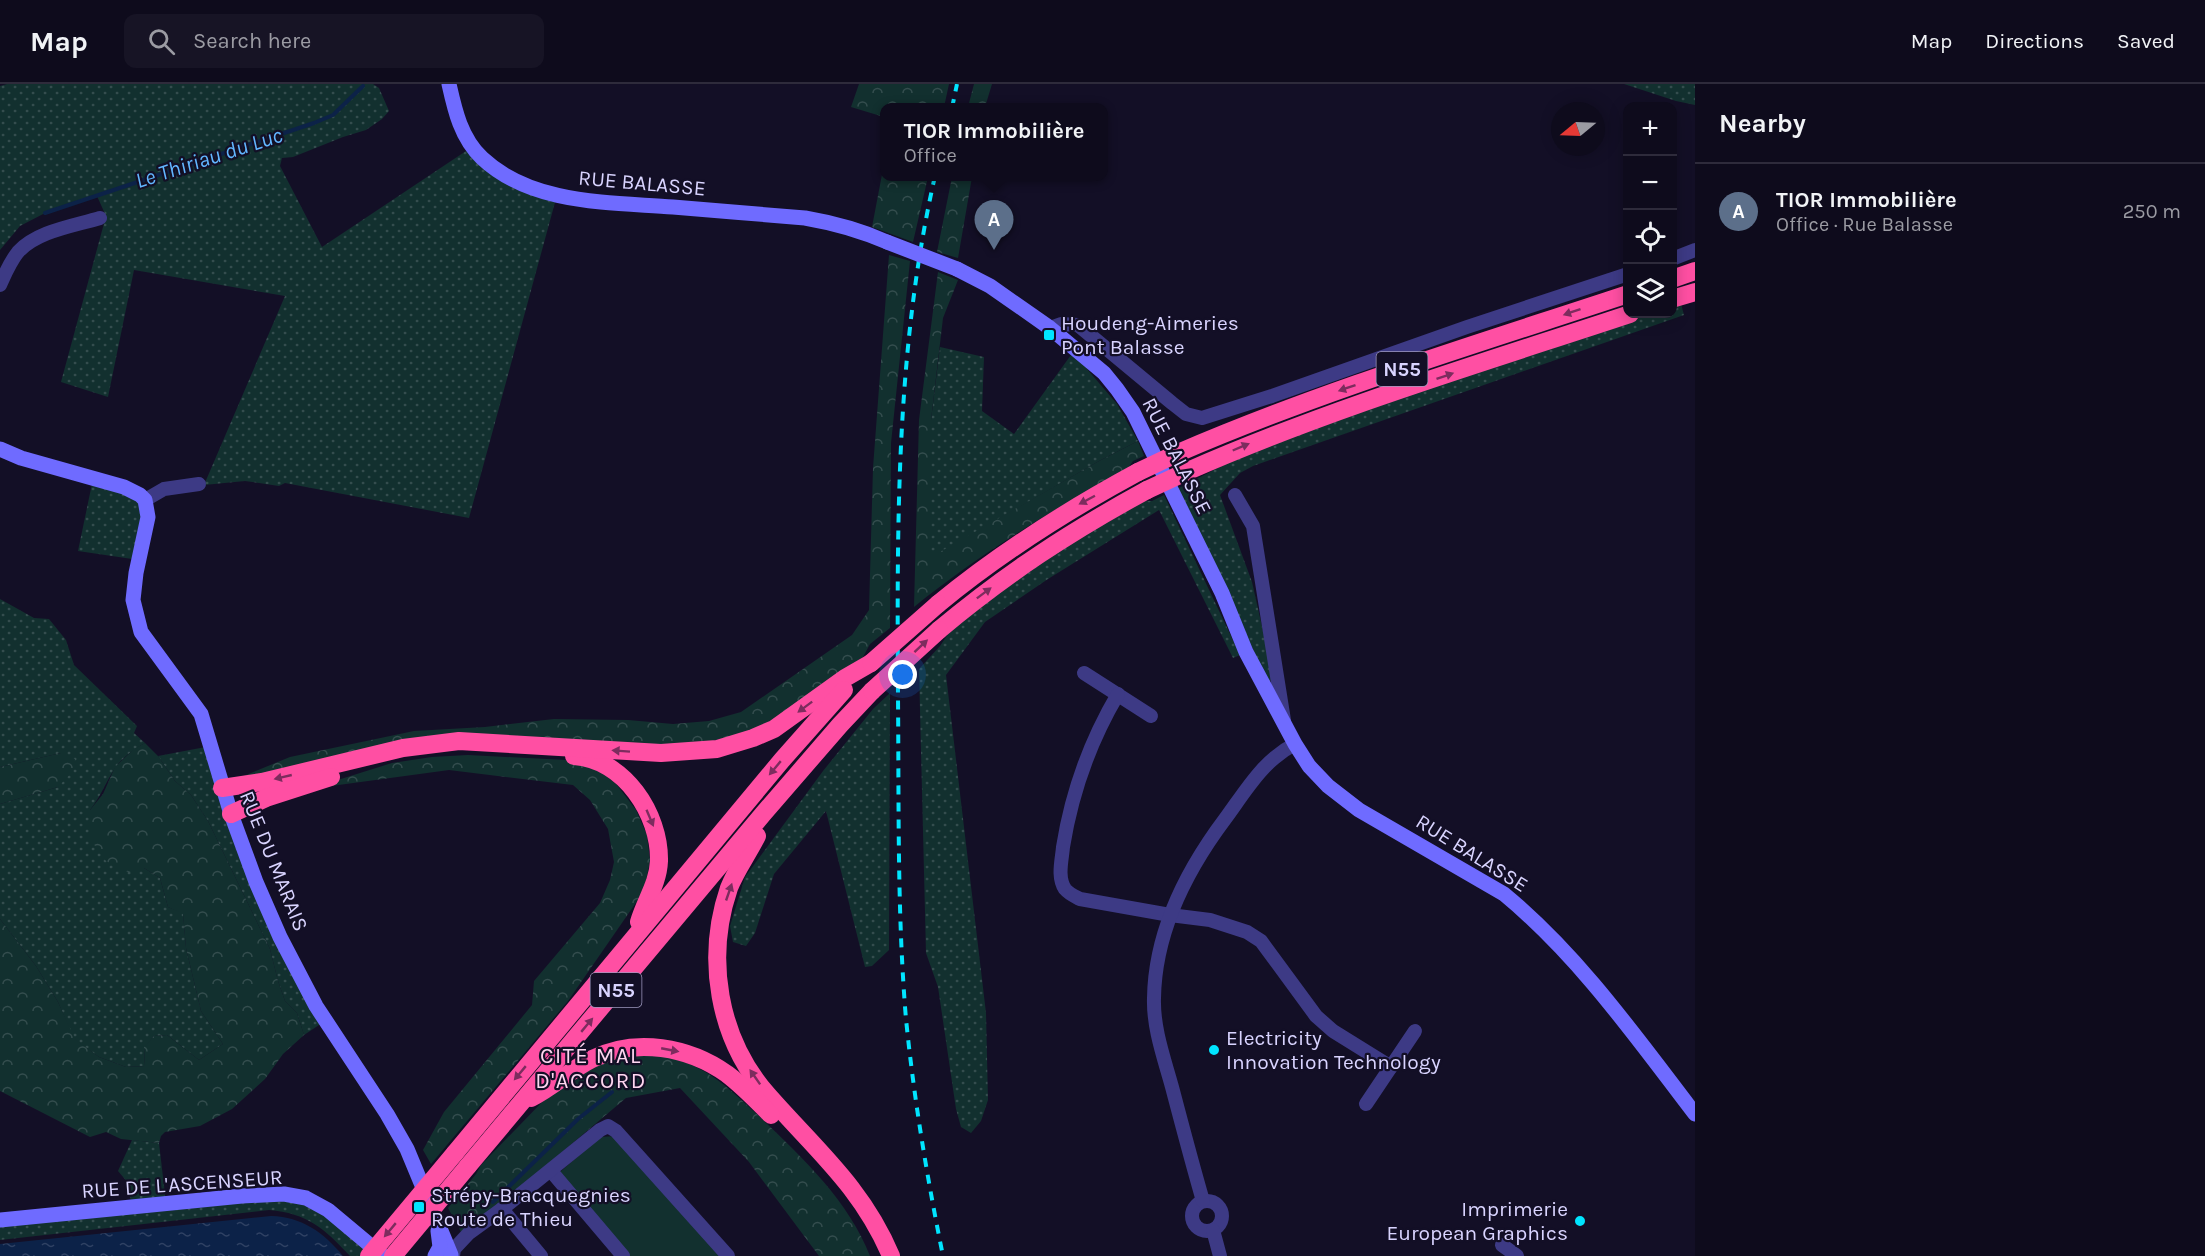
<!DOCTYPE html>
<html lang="en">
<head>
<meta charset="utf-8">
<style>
  body { margin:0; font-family:Karla,sans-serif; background:#171425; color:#f1f3f6 }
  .controls { position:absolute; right:18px; top:18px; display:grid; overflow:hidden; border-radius:12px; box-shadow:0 3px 15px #0003 }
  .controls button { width:54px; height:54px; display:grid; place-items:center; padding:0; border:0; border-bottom:2px solid #2e2b3b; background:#0e0b1c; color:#f1f3f6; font:30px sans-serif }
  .compass { position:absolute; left:1551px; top:18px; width:54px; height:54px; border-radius:50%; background:#0e0b1c; box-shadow:0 3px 15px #0003; rotate:251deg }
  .you { position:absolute; left:903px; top:591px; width:21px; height:21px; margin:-15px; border:4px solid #fff; border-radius:50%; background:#1a73e8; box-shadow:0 0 0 9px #1a73e833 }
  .badge { display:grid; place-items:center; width:39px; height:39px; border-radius:50%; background:#d93025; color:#fff; font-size:20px; font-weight:700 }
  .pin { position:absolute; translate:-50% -50px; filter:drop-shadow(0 2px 3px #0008) }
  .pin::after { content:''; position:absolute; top:32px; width:21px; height:18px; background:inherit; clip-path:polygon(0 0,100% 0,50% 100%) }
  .popup { position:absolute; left:880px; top:19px; width:228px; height:78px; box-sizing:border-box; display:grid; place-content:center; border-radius:12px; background:#0e0b1c; filter:drop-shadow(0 2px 4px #0005); font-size:20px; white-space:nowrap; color:#9b9ba3 }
  .popup b { font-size:22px; color:#f1f3f6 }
  .popup::after { content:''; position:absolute; left:50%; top:100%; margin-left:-12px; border:12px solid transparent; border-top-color:#0e0b1c }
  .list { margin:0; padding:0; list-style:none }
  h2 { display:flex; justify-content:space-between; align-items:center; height:78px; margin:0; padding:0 24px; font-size:26px }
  h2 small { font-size:20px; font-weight:400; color:#9b9ba3 }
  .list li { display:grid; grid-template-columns:39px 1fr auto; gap:18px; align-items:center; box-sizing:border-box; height:96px; padding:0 24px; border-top:2px solid #2e2b3b }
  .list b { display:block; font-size:22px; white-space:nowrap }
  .list p { margin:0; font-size:20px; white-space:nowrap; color:#9b9ba3 }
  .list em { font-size:20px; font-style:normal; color:#9b9ba3 }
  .icon { flex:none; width:33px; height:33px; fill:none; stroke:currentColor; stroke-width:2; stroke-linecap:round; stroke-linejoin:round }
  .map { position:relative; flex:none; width:1695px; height:1172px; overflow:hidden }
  header { display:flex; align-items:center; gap:36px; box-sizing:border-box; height:84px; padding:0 30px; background:#0e0b1c; border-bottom:2px solid #2e2b3b }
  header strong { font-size:28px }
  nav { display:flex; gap:33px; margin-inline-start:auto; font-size:21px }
  .search { width:420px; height:54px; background:#171425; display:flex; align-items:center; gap:15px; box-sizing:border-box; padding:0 21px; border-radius:12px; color:#9b9ba3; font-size:22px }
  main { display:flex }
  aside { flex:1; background:#0e0b1c }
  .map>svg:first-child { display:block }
</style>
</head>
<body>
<header>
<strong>Map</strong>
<div class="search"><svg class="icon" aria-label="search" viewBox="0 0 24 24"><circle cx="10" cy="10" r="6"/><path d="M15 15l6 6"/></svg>Search here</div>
<nav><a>Map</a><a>Directions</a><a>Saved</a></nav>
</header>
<main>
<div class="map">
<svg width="1695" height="1172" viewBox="0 0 1695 1172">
  <defs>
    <pattern id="grass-dots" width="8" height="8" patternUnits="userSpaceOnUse" patternTransform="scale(1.5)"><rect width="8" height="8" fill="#12302f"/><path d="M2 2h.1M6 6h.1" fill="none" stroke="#344d4e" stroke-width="1.8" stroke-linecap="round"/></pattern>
    <pattern id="forest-crowns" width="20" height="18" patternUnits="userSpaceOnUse" patternTransform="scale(1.5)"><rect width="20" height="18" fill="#12302f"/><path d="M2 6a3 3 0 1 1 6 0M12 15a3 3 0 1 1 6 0" fill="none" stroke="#344d4e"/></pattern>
    <pattern id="water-ripples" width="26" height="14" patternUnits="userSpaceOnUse" patternTransform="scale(1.5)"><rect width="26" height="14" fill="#0c2248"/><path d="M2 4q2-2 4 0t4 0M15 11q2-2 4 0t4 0" fill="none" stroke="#2f4163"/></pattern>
  </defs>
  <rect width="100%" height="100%" fill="#130f26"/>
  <g fill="url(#grass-dots)">
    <polygon points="7,0 373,0 379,4 389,27 382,35 366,46 343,53 293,73 282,74 280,82 322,163 472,63 482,74 557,111 469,434 285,399 279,402 245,397 204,401 285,212 134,186 108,313 61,298 106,132 97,112 45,129 20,142 0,166 0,2"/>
    <polygon points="1624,0 1695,0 1695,21 1676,17"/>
    <polygon points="1681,220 1684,231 1253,382 1240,389 1220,411 1252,498 1274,596 1268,597 1177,405 1243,371 1376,321 1651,230 1672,230 1673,222"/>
    <polygon points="940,263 984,273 982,327 1014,350 1076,264 1087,285 1117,320 1138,357 1099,377 931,474 931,336"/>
    <polygon points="93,395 145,416 139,476 78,467"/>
    <polygon points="1164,411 1240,571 1233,574 1159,426 1048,495 985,538 946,591 986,929 988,1016 981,1037 971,1049 961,1043 956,1025 938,903 926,869 919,585 940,562 952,544 1009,498 1139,417 1152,417"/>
    <path d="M0 515 34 534 49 535 66 556 74 581 137 642 134 649 145 659C134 665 122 674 115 684 106 698 101 712 90 726L144 784 160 794 168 823 183 829 186 864 201 927 223 960 199 976 167 951 154 952 144 964 145 982 126 983 99 973 74 955 58 918 36 882 0 835V720L58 703 61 669 0 683Z"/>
    <polygon points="890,609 889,866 872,882 865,883 826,727 774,790 755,849 746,862 733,858 730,842 745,793 823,687 873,625"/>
    <polygon points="211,662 222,704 325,937 304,951 297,929 285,917 278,897 270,865 208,737 191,711 175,697 158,672"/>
    <path d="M132 1056 159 1059 166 1119 306 1114 370 1161 360 1172H350C325 1145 307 1129 269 1126L0 1156V1136L131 1123 129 1100 118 1087Z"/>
  </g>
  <g fill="url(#forest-crowns)">
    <polygon points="859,0 949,0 944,23 884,24 884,33 851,23"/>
    <polygon points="974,0 992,0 985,23 968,23"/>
    <polygon points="884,80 884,92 928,93 913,158 872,143"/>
    <polygon points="952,93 972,93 958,174 937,168"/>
    <polygon points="889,171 910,177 891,359 890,544 870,560 863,573 799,621 747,650 674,664 475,654 241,693 290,673 414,647 485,643 554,635 628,636 673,640 709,637 741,628 852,551 869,526 873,384"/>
    <path d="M938 188 958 196 943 234 931 336V473L1099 377 1138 357 1144 372 1133 377 1128 384C1054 425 979 470 914 523L919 336Z"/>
    <polygon points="145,659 158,672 175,697 191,711 208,737 270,865 278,897 285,917 297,929 304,951 283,970 265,995 232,1025 200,1042 165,1048 161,1052 159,1059 121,1055 106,1048 90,1053 0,1007 0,835 36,882 58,918 75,955 99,973 126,983 145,982 144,963 154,952 167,951 199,976 223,960 201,927 186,864 183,830 168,823 160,794 144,784 128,788 106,777 90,755 90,726 103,710 115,683 134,665"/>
    <polygon points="61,669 75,675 72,688 58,703 0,720 0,683"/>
    <polygon points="468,671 566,676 580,678 601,687 617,701 636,726 647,751 650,777 644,807 568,917 431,1080 423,1066 444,1028 532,921 534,897 600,819 610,796 614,778 608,745 590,716 573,701 449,686 309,705 392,679 432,673"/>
    <path d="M652 970C669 973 685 977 700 985 723 997 741 1016 760 1033 802 1073 849 1117 870 1172H819L749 1078 680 1004 626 1014 498 1122 461 1148 448 1124 476 1090 481 1081 546 1014 604 977 629 972Z"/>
  </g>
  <polygon fill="#12302f" points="615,1052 721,1172 630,1172 560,1088 600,1053"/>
  <path fill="url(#water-ripples)" d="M271 1132C302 1133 323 1148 343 1172H0V1160Z"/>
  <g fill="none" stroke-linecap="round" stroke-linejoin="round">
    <g stroke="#0c2248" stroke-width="4">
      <polyline points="45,129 314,39 333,31 363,2"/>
      <polyline points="493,1118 578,1035 612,1008"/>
    </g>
    <g stroke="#3d3a85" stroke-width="14">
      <polyline points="1672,175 1695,166"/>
      <path d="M0 201C5 190 10 178 18 168 37 147 74 142 100 134"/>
      <polyline points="1050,244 1061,240 1078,241 1172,319 1186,330 1202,334 1272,312 1467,243 1628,190"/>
      <polyline points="1235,411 1253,442 1284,636"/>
      <polyline points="145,416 164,405 199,400"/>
      <polyline points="1084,589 1151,632"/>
      <path d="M1118 610C1089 659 1072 707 1063 763 1062 776 1057 793 1065 805 1069 810 1074 812 1080 815L1170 831 1210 836 1247 848 1261 857 1316 932 1333 947 1391 983"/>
      <polyline points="1366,1020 1415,947"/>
      <polyline points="551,1087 623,1172"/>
      <circle cx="1207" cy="1132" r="15"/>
      <path d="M1203 1117C1192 1079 1182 1041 1172 1003 1164 974 1153 944 1154 914 1155 848 1186 787 1225 735 1245 708 1263 676 1295 660"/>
      <polyline points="502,1125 541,1172"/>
      <polyline points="1213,1146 1220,1172"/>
      <polyline points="1502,1161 1517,1172"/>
      <polyline points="453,1172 454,1165 469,1149 502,1125 600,1046 608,1042 616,1047 728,1172"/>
    </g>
    <g stroke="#6f6bff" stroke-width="15">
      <path d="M449 0C455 27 461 54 482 74 532 121 609 118 673 123 717 127 761 130 805 134 834 139 860 146 887 158"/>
      <path d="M957 185 990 202 1050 244 1104 289 1117 305 1133 328 1157 377 1222 509 1246 568 1295 660 1309 682 1328 702 1359 726 1504 810C1579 872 1636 953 1695 1030"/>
      <polyline points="0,365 21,374 124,403 140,411 145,416 148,433 136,489 133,516 141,548 201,630 231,730 256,798 280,853 316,922 387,1030 407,1065 451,1171"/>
      <polyline points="0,1136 242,1112 284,1110 306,1114 328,1126 383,1172"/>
      <polyline points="435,1172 440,1163 438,1147"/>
    </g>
    <g stroke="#ff4fa3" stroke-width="18">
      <polyline points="1672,195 1695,187"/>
      <polyline points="1672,215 1695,208"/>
      <path d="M1178 369C1324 306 1477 260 1628 210"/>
      <path d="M1188 387C1331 324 1482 279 1630 230"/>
      <path d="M938 520C1001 468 1066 427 1138 388"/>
      <path d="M939 546C1007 489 1070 448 1147 406"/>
      <path d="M574 672C624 675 660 730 659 777 658 800 645 817 639 838"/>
      <polyline points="222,704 262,698 403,664 459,657 661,669 717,665 753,654 774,645 845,594 871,579"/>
      <polyline points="231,730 266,714 331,693"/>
      <path d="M757 752C748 770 736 786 729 804 705 874 718 954 767 1010 815 1065 862 1103 891 1172"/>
      <path d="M531 1014C553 1003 570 986 592 975 636 953 689 963 727 990 743 1002 757 1017 771 1031"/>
      <polyline points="455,1069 782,676 844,606"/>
      <polyline points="468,1082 763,730 840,641 872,607"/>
    </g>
    <g stroke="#00e5ff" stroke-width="4" stroke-dasharray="9 8" stroke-linecap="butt">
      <polyline points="952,24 957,0"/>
      <path d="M935 92C896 263 897 439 898 613 899 720 897 828 906 935 914 1015 927 1093 943 1172"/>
    </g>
    <polyline stroke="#6f6bff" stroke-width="15" points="887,158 957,185"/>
    <g stroke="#ff4fa3" stroke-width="18">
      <polyline points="1138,388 1178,369"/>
      <polyline points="1147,406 1188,387"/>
      <polyline points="871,579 938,520"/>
      <polyline points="872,607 939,546"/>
      <polyline points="369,1172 455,1069"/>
      <polyline points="393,1172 468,1082"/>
    </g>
  </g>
  <defs><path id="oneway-solid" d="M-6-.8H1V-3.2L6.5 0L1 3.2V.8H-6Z" transform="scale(1.5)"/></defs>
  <g fill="#7d2c5e">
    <use href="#oneway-solid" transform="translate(1572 228) rotate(161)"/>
    <use href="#oneway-solid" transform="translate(1445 292) rotate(-19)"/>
    <use href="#oneway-solid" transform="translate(1347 304) rotate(161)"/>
    <use href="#oneway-solid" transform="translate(1241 363) rotate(-23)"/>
    <use href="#oneway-solid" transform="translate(1087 416) rotate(152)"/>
    <use href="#oneway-solid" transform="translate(984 509) rotate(-37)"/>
    <use href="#oneway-solid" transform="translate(921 562) rotate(-43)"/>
    <use href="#oneway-solid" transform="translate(805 623) rotate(143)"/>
    <use href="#oneway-solid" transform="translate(621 667) rotate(-176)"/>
    <use href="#oneway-solid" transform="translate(775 684) rotate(130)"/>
    <use href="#oneway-solid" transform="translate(283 693) rotate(167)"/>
    <use href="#oneway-solid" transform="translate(650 734) rotate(67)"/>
    <use href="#oneway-solid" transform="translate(729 808) rotate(-71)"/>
    <use href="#oneway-solid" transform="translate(587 941) rotate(-50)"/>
    <use href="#oneway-solid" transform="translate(670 966) rotate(11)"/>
    <use href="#oneway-solid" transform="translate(520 989) rotate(130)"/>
    <use href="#oneway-solid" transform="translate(755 993) rotate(-125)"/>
    <use href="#oneway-solid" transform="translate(390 1146) rotate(130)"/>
  </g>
  <g fill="#00e5ff" stroke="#130f26" stroke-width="2">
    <rect x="1043" y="245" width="12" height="12" rx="3"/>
    <circle cx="1214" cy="966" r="6"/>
    <rect x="413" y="1117" width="12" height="12" rx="3"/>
    <circle cx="1580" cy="1137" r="6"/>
  </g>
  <g text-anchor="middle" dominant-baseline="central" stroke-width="4.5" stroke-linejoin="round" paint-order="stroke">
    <g fill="#130f26" stroke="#9e99be" stroke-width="1.5">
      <rect x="1376.5" y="268" width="51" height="34" rx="4.5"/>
      <rect x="590.5" y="889" width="51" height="34" rx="4.5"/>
    </g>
    <g font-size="20" font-weight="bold" fill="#d9d4ff">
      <text x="1402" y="285">N55</text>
      <text x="616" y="906">N55</text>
    </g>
    <g font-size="21" fill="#d9d4ff" stroke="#130f26">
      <text transform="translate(642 99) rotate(5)">RUE BALASSE</text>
      <text transform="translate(1177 372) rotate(63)">RUE BALASSE</text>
      <text transform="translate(1472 769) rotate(32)">RUE BALASSE</text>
      <text transform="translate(274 777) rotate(68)">RUE DU MARAIS</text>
      <text transform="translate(182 1100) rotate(-4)">RUE DE L'ASCENSEUR</text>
    </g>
    <g font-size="21" fill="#d9d4ff" stroke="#130f26" text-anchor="start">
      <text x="1061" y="239">Houdeng-Aimeries<tspan x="1061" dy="24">Pont Balasse</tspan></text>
      <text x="1226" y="954">Electricity<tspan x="1226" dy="24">Innovation Technology</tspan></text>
      <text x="431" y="1111">Strépy-Bracquegnies<tspan x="431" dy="24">Route de Thieu</tspan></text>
      <text x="1568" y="1125" text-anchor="end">Imprimerie<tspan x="1568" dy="24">European Graphics</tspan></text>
    </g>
    <g font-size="22" font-style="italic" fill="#62b6ff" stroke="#130f26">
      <text transform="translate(209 74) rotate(-18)">Le Thiriau du Luc</text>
    </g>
    <g font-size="22" letter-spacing="1.5" fill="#ffd6f0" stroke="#130f26">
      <text x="591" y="972">CITÉ MAL<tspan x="591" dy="25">D'ACCORD</tspan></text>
    </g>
  </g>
</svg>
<div class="controls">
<button>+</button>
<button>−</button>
<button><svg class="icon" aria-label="locate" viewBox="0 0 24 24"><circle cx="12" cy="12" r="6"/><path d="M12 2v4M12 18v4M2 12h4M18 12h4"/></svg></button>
<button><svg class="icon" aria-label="layers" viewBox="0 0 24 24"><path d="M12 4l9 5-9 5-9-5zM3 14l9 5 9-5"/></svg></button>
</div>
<svg class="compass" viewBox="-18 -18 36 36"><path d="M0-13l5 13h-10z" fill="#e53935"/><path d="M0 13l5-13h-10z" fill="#9b9ba3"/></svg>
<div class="you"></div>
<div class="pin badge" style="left:994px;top:166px;background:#5c6f8a">A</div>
<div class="popup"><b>TIOR Immobilière</b>Office</div>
</div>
<aside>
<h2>Nearby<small></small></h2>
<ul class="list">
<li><span class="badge" style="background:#5c6f8a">A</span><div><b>TIOR Immobilière</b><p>Office · Rue Balasse</p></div><em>250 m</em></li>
</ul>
</aside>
</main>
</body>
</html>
